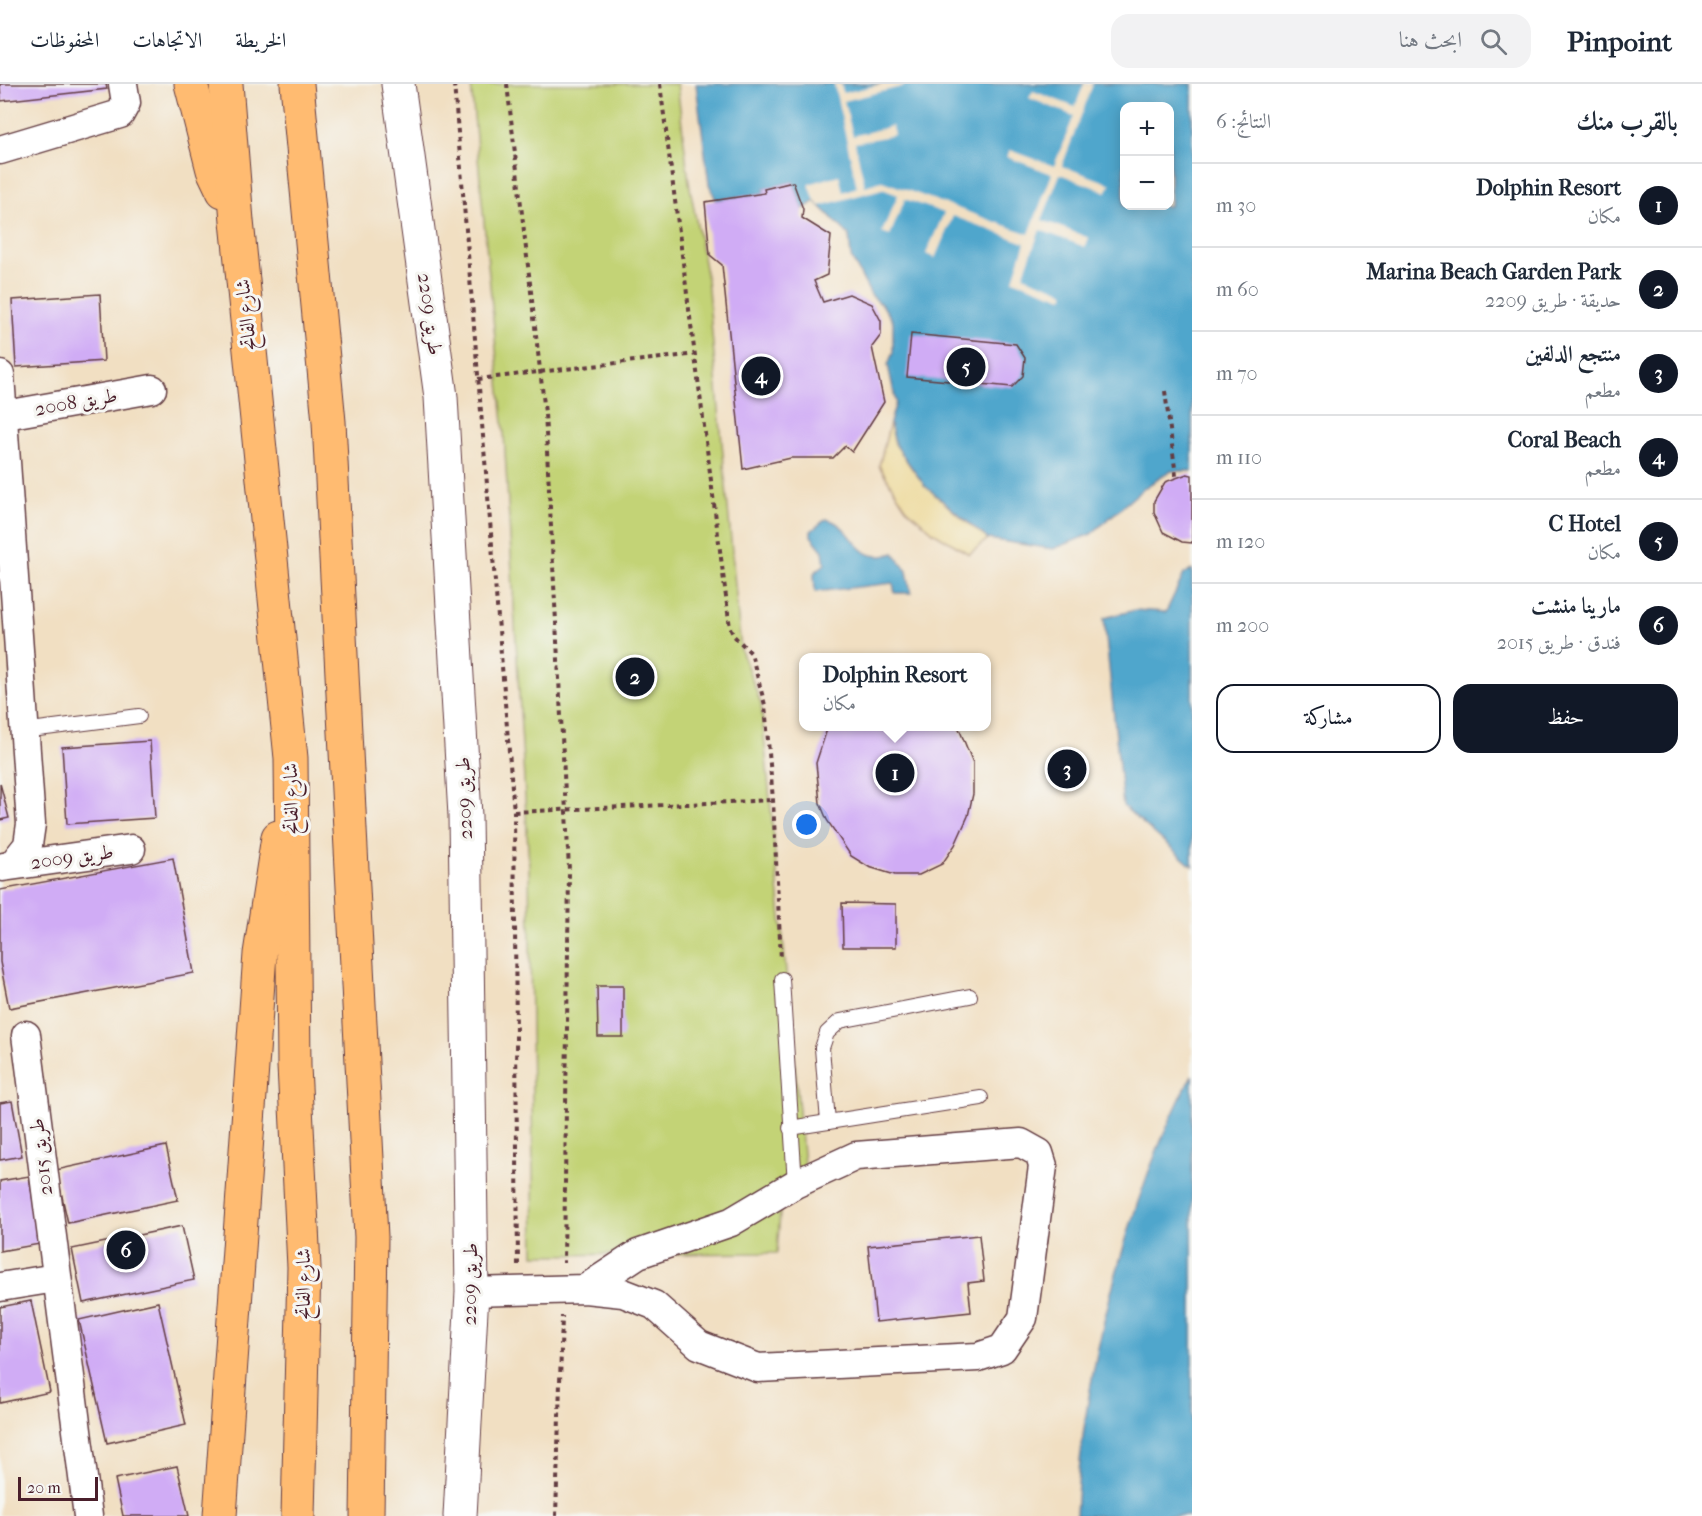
<!DOCTYPE html>
<html lang="ar">
<head>
<meta charset="utf-8">
<style>
  body { margin:0; font-family:"IM FELL French Canon",Amiri,serif; background:#f2f2f3; color:#1f2937; direction:rtl }
  .controls { position:absolute; right:18px; top:18px; display:grid; overflow:hidden; border-radius:12px; box-shadow:0 3px 15px #0003 }
  .controls button { width:54px; height:54px; display:grid; place-items:center; padding:0; border:0; border-bottom:2px solid #e0e1e3; background:#fff; color:#1f2937; font:30px sans-serif }
  .scale { position:absolute; left:18px; bottom:15px; width:80px; box-sizing:border-box; padding-left:6px; border:3px solid #4a1f2b; border-top:0; font-size:16px; line-height:21px; white-space:nowrap; color:#4a1f2b; -webkit-text-stroke:4px #f6f6f2; paint-order:stroke }
  .you { position:absolute; left:807px; top:741px; width:21px; height:21px; margin:-15px; border:4px solid #fff; border-radius:50%; background:#1a73e8; box-shadow:0 0 0 9px #1a73e833 }
  .badge { display:grid; place-items:center; width:39px; height:39px; border-radius:50%; background:#111827; color:#fff; font-size:20px; font-weight:700 }
  .pin { position:absolute; translate:-50% -50%; border:3px solid #fff; box-shadow:0 2px 6px #0006 }
  .popup { position:absolute; left:799px; top:569px; width:192px; height:78px; box-sizing:border-box; display:grid; place-content:center; border-radius:12px; background:#fff; filter:drop-shadow(0 2px 4px #0005); font-size:20px; white-space:nowrap; color:#747a83 }
  .popup b { font-size:22px; color:#1f2937 }
  .popup::after { content:''; position:absolute; left:50%; top:100%; margin-left:-12px; border:12px solid transparent; border-top-color:#fff }
  .list { margin:0; padding:0; list-style:none }
  h2 { display:flex; justify-content:space-between; align-items:center; height:78px; margin:0; padding:0 24px; font-size:26px }
  h2 small { font-size:20px; font-weight:400; color:#747a83 }
  .list li { display:grid; grid-template-columns:39px 1fr auto; gap:18px; align-items:center; box-sizing:border-box; height:84px; padding:0 24px; border-top:2px solid #e0e1e3 }
  .list b { display:block; font-size:22px; white-space:nowrap }
  .list p { margin:0; font-size:20px; white-space:nowrap; color:#747a83 }
  .list em { font-size:20px; font-style:normal; color:#747a83 }
  .actions { display:flex; gap:12px; padding:18px 24px }
  .actions a { flex:1; padding:14px 0; border:2px solid #111827; border-radius:18px; text-align:center; font-size:21px; color:#111827 }
  .actions .main { background:#111827; color:#fff }
  .icon { flex:none; width:33px; height:33px; fill:none; stroke:currentColor; stroke-width:2; stroke-linecap:round; stroke-linejoin:round }
  .map { position:relative; flex:none; width:1192px; height:1432px; overflow:hidden; direction:ltr }
  header { display:flex; align-items:center; gap:36px; box-sizing:border-box; height:84px; padding:0 30px; background:#fff; border-bottom:2px solid #e0e1e3 }
  header strong { font-size:28px }
  nav { display:flex; gap:33px; margin-inline-start:auto; font-size:21px }
  .search { width:420px; height:54px; background:#f2f2f3; display:flex; align-items:center; gap:15px; box-sizing:border-box; padding:0 21px; border-radius:18px; color:#747a83; font-size:22px }
  main { display:flex }
  aside { flex:1; background:#fff }
  .map>svg:first-child { display:block }
</style>
</head>
<body>
<header>
<strong>Pinpoint</strong>
<div class="search"><svg class="icon" aria-label="search" viewBox="0 0 24 24"><circle cx="10" cy="10" r="6"/><path d="M15 15l6 6"/></svg>ابحث هنا</div>
<nav><a>الخريطة</a><a>الاتجاهات</a><a>المحفوظات</a></nav>
</header>
<main>
<aside>
<h2>بالقرب منك<small>النتائج: 6</small></h2>
<ul class="list">
<li><span class="badge">1</span><div><b>Dolphin Resort</b><p>مكان</p></div><em>30 m</em></li>
<li><span class="badge">2</span><div><b>Marina Beach Garden Park</b><p>حديقة · طريق 2209</p></div><em>60 m</em></li>
<li><span class="badge">3</span><div><b>منتجع الدلفين</b><p>مطعم</p></div><em>70 m</em></li>
<li><span class="badge">4</span><div><b>Coral Beach</b><p>مطعم</p></div><em>110 m</em></li>
<li><span class="badge">5</span><div><b>C Hotel</b><p>مكان</p></div><em>120 m</em></li>
<li><span class="badge">6</span><div><b>مارينا منشت</b><p>فندق · طريق 2015</p></div><em>200 m</em></li>
</ul>
<div class="actions"><a class="main">حفظ</a><a>مشاركة</a></div>
</aside>
<div class="map">
<svg width="1192" height="1432" viewBox="0 0 1192 1432">
  <rect width="100%" height="100%" fill="#f6f6f2"/>
  <filter id="ink" filterUnits="userSpaceOnUse"><feTurbulence type="fractalNoise" baseFrequency=".0167" numOctaves="2"/><feDisplacementMap in="SourceGraphic" scale="12" xChannelSelector="R" yChannelSelector="G"/><feConvolveMatrix kernelMatrix="1 2 1 2 8 2 1 2 1" color-interpolation-filters="sRGB"/></filter>
  <filter id="wash" filterUnits="userSpaceOnUse"><feTurbulence type="fractalNoise" baseFrequency=".008" numOctaves="4" result="noise"/><feDisplacementMap in="SourceGraphic" scale="24" xChannelSelector="R" yChannelSelector="G"/><feGaussianBlur stdDeviation="1.35" result="paint"/><feColorMatrix in="noise" values="0 0 0 0 0 0 0 0 0 0 0 0 0 0 0 0 0 1.4 0 .05"/><feComposite in="paint" operator="in"/></filter>
  <g filter="url(#wash)">
    <rect width="100%" height="100%" fill="#f1dfc2"/>
    <polygon fill="#c3d376" stroke="#867950" stroke-width="1.5" points="471,0 677,0 689,98 707,195 741,566 761,620 807,1112 781,1116 777,1169 534,1171 529,782 504,350"/>
    <path fill="#eeda9e" stroke="#9c7c64" stroke-width="1.5" d="M890 339C903 391 948 423 988 455L969 470 933 448 906 424 879 382Z"/>
    <g fill="#50a6cc" stroke="#4d627c" stroke-width="1.5" fill-rule="evenodd">
      <path d="M696 0H1192V387H1170L1144 404 1091 450 1053 465 988 455 925 402 895 360 890 339 896 318 888 281 893 268V237L883 222 871 211 851 173 849 151 815 117 803 125 793 98 764 105 765 109 716 116 709 100ZM1124 22H1170V122H1124Z"/>
      <path d="M826 435C856 441 855 484 894 469L907 487 911 509H895L893 499 815 508 814 489 825 480 823 467 811 452V447Z"/>
      <polygon points="1192,486 1192,782 1123,722 1104,534 1135,526 1166,528 1184,490"/>
      <path d="M1192 991V1432H1076C1082 1294 1127 1113 1192 991Z"/>
    </g>
    <polygon fill="#f1dfc2" points="834,0 841,0 843,9 882,0 904,0 905,2 844,17 853,52 892,42 894,51 855,59 865,102 882,97 1029,150 1052,90 1007,73 1010,66 1054,82 1074,32 1029,14 1033,7 1075,23 1084,0 1093,0 1062,82 1111,100 1106,108 1060,90 1042,136 1089,154 1085,163 1040,146 1023,192 1065,208 1063,214 1013,196 1025,159 953,132 935,174 926,170 944,129 905,115 890,151 882,148 898,111 882,105 820,122 815,117 809,100 839,91 843,108 857,103"/>
    <g id="blocks">
      <g fill="#d0acf5">
        <polygon points="0,0 106,0 107,5 1,17"/>
        <polygon points="793,98 803,125 802,134 831,152 827,191 814,197 823,218 849,210 872,220 881,237 881,251 872,263 884,318 852,368 845,362 833,374 791,374 743,385 722,181 710,171 705,118 765,109 764,105"/>
        <polygon points="100,210 104,277 16,283 12,216"/>
        <polygon points="911,250 1016,260 1025,274 1023,292 1012,303 907,293"/>
        <polygon points="1187,390 1192,391 1192,459 1182,458 1163,448 1154,428 1154,417 1165,398"/>
        <polygon points="828,642 958,642 973,679 973,710 968,732 955,761 942,780 919,791 895,791 869,783 851,772 827,736 820,719 816,679"/>
        <polygon points="150,657 155,734 67,740 62,663"/>
        <polygon points="0,699 9,734 0,736"/>
        <polygon points="173,774 194,889 9,924 0,878 0,806"/>
        <polygon points="842,819 896,820 896,863 843,863"/>
        <polygon points="597,902 623,902 623,953 598,953"/>
        <polygon points="12,1017 22,1072 0,1076 0,1019"/>
        <polygon points="166,1062 178,1116 68,1139 56,1086"/>
        <polygon points="29,1092 40,1160 0,1167 0,1097"/>
        <polygon points="182,1142 194,1196 83,1219 72,1165"/>
        <polygon points="979,1151 984,1197 968,1199 971,1228 876,1238 868,1162"/>
        <polygon points="31,1217 50,1308 0,1319 0,1223"/>
        <polygon points="158,1218 186,1341 107,1359 79,1236"/>
        <polygon points="177,1382 189,1432 123,1432 115,1395"/>
      </g>
    </g>
  </g>
  <g filter="url(#ink)">
    <use href="#blocks" fill-opacity="0" stroke="#633c42" stroke-width="1.5"/>
    <g fill="none" stroke-linecap="round" stroke-linejoin="round">
      <g stroke="#633c42" stroke-width="16">
        <g id="service">
          <polyline points="23,647 139,632"/>
          <polyline points="782,895 795,1100"/>
          <polyline points="828,1038 822,964 827,949 840,937 970,912"/>
          <polyline points="790,1044 981,1014"/>
        </g>
      </g>
      <g stroke="#633c42" stroke-width="31">
        <g id="minor">
          <polyline points="0,66 120,30 126,19 123,0"/>
          <polyline points="0,291 31,740 28,761 13,780"/>
          <polyline points="0,332 152,305"/>
          <polyline points="3,783 131,765"/>
          <polyline points="26,951 88,1432"/>
          <polyline points="0,1203 56,1194"/>
          <polyline points="472,1208 585,1205 623,1209 654,1221 699,1261 758,1284 978,1273 1002,1265 1023,1234 1043,1082 1039,1069 1021,1059 856,1072 795,1100 731,1138 638,1170 585,1205"/>
        </g>
      </g>
      <g stroke="#633c42" stroke-width="35">
        <polyline id="tertiary" points="398,0 441,313 465,732 472,1208 460,1432"/>
      </g>
      <g stroke="#633c42" stroke-width="35">
        <g id="primary">
          <polyline points="191,0 213,86 223,107"/>
          <polyline points="226,0 237,137 291,674 294,982 304,1183 298,1432"/>
          <polyline points="297,0 329,338 371,1153 367,1432"/>
          <polyline points="220,1432 260,870 278,753"/>
        </g>
      </g>
      <g stroke="#633c42" stroke-width="4" stroke-dasharray="4.5 4.5" stroke-linecap="butt">
        <polyline points="454,0 514,728 518,1182"/>
        <polyline points="507,0 545,329 566,728 569,786 564,1179"/>
        <polyline points="660,0 730,544 734,552 751,569 765,621 773,716 781,876"/>
        <polyline points="478,295 696,270"/>
        <polyline points="1165,307 1176,392"/>
        <polyline points="514,728 773,716"/>
        <polyline points="556,1432 562,1232"/>
      </g>
      <use href="#service" stroke="#fff" stroke-width="14"/>
      <use href="#minor" stroke="#fff" stroke-width="28"/>
      <use href="#tertiary" stroke="#fff" stroke-width="33"/>
      <use href="#primary" stroke="#ffbb71" stroke-width="33"/>
    </g>
  </g>
  <g text-anchor="middle" dominant-baseline="central" stroke-width="6" stroke-linejoin="round" paint-order="stroke">
    <g font-size="20" fill="#4a1f2b" stroke="#f6f6f2">
      <text transform="translate(430 230) rotate(82)">طريق 2209</text>
      <text transform="translate(246 231) rotate(-96)">شارع الفاتح</text>
      <text transform="translate(76 318) rotate(-10)">طريق 2008</text>
      <text transform="translate(464 714) rotate(-92)">طريق 2209</text>
      <text transform="translate(291 715) rotate(-91)">شارع الفاتح</text>
      <text transform="translate(72 773) rotate(-8)">طريق 2009</text>
      <text transform="translate(41 1073) rotate(-97)">طريق 2015</text>
      <text transform="translate(303 1200) rotate(-90)">شارع الفاتح</text>
      <text transform="translate(470 1200) rotate(-89)">طريق 2209</text>
    </g>
  </g>
</svg>
<div class="controls">
<button>+</button>
<button>−</button>
</div>
<div class="scale">20 m</div>
<div class="you"></div>
<div class="pin badge" style="left:895px;top:689px">1</div>
<div class="popup"><b>Dolphin Resort</b>مكان</div>
<div class="pin badge" style="left:635px;top:593px">2</div>
<div class="pin badge" style="left:1067px;top:685px">3</div>
<div class="pin badge" style="left:761px;top:292px">4</div>
<div class="pin badge" style="left:966px;top:283px">5</div>
<div class="pin badge" style="left:126px;top:1166px">6</div>
</div>
</main>
</body>
</html>
